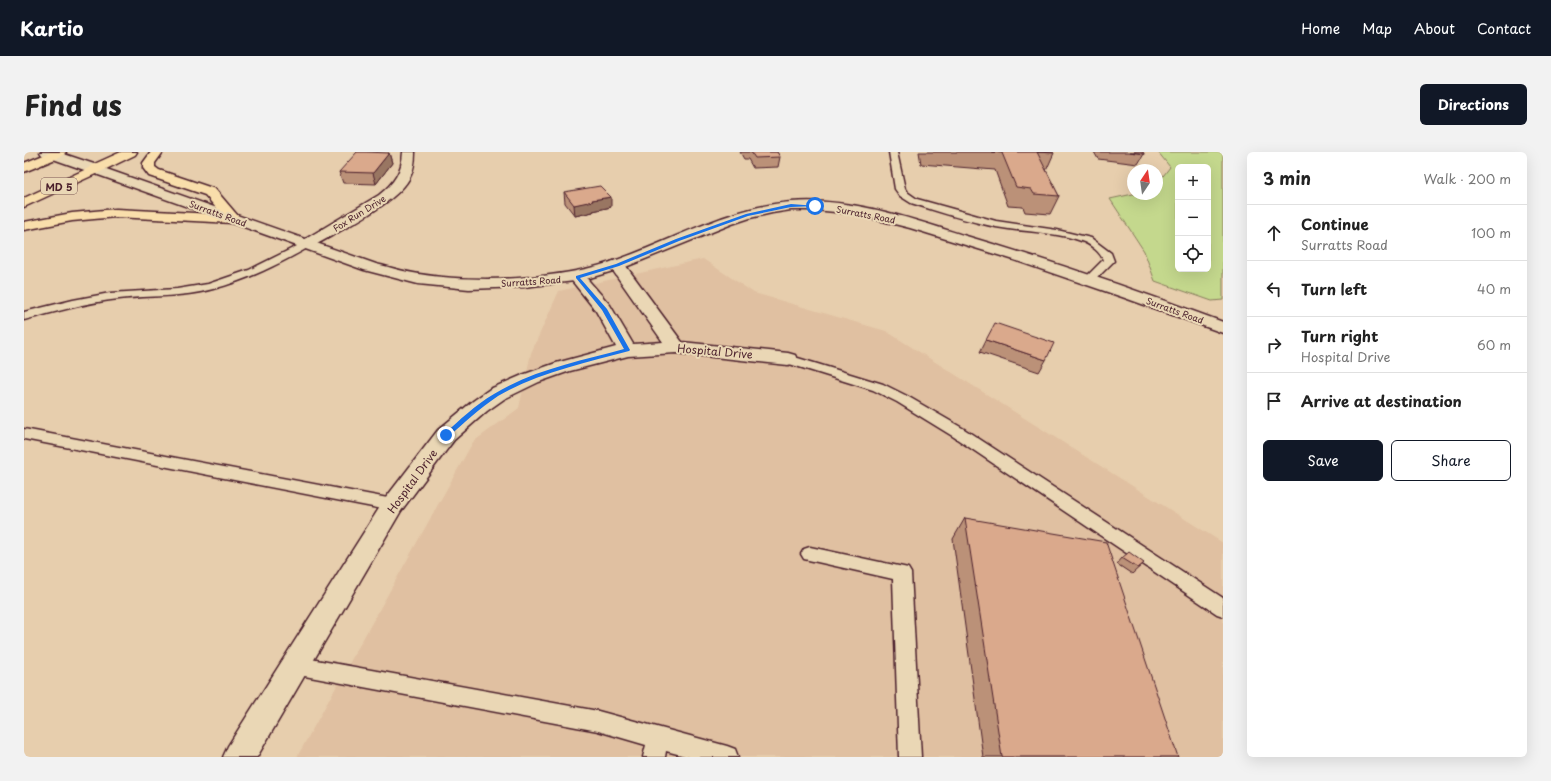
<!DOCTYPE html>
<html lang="en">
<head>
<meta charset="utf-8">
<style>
  body { margin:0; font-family:"Playpen Sans",sans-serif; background:#f2f2f2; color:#222 }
  .controls { position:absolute; right:12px; top:12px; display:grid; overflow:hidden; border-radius:6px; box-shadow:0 4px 16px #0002 }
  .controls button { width:36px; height:36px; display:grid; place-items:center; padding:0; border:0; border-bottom:1px solid #e0e0e0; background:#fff; color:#222; font:20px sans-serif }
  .compass { position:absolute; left:1103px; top:12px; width:36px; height:36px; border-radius:50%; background:#fff; box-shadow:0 4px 16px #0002; rotate:13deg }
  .stop { position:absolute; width:12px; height:12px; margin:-9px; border:3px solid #1a73e8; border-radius:50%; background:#fff }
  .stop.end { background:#1a73e8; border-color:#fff; box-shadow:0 1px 4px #0008 }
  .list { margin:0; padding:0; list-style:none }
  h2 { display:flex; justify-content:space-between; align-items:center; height:52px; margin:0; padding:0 16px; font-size:17px }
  h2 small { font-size:13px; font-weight:400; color:#767676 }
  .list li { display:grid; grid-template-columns:26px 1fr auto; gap:12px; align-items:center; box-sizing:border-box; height:56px; padding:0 16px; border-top:1px solid #e0e0e0 }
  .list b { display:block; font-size:15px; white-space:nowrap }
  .list p { margin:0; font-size:13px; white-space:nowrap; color:#767676 }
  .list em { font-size:13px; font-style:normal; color:#767676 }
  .actions { display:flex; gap:8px; padding:12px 16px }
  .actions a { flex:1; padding:9px 0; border:1px solid #111827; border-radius:6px; text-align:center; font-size:14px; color:#111827 }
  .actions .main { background:#111827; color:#fff }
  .icon { flex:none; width:22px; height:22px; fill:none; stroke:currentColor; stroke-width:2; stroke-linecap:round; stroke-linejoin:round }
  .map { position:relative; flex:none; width:1199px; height:605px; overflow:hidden; border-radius:6px }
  header { display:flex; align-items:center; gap:24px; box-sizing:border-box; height:56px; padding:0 20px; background:#111827; color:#fff }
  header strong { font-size:19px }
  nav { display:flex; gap:22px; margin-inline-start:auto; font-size:14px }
  .intro { display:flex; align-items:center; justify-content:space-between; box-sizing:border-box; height:96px; padding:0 24px }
  h1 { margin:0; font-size:28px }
  .button { padding:10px 18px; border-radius:6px; background:#111827; color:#fff; font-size:14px; font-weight:700 }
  main { display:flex; gap:24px; padding:0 24px }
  aside { flex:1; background:#fff; border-radius:6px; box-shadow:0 4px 16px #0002 }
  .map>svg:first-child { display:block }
</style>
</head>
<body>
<header>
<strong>Kartio</strong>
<nav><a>Home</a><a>Map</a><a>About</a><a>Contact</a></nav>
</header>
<div class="intro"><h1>Find us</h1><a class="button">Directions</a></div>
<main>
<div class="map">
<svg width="1199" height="605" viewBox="0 0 1199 605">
  <rect width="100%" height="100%" fill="#e7cead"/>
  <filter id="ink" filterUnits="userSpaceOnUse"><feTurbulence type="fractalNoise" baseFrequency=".025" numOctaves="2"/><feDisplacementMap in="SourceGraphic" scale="8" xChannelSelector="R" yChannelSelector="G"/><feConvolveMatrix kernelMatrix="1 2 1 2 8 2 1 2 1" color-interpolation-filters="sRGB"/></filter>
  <g filter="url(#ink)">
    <polygon fill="#e0c0a1" points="679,107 730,141 862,179 1199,391 1199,605 273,605 449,290 495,256 507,201 535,139"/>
    <path fill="#c4d88d" stroke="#877c5c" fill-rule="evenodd" d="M1134 0H1199V148L1188 149 1131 129 1120 99 1086 47 1109 42H1133V32L1146 15ZM1154 15H1184V117H1154Z"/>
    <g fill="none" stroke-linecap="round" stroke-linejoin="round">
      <g stroke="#4a1f2b" stroke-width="3">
        <g id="service">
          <path d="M865 0H873L881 37 883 40 893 47 972 69 1033 78 1067 86 1087 101 1090 109 1069 130H1061L1059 128 1079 108C1077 101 1067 93 1060 90 1036 80 998 80 972 75 943 69 915 60 887 51L876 44 871 37Z"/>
          <path d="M283 89 287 90 288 92 287 94C255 112 224 128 189 137 158 146 127 143 95 147 63 150 32 160 0 168V160L49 148 86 141 153 137 184 132 225 118Z"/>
          <polygon points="764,203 859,232 883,244 940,277 1199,446 1199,464 1193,462 930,285 873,250 849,238 759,210 758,207 759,204"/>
          <polygon points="0,277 369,347 375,349 377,353 375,357 369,359 0,287"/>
          <polygon points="786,395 884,416 887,421 897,605 875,605 869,427 780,407 777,402 780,397"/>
          <polygon points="270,504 574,559 703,594 711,597 714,605 665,605 642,599 641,605 619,605 622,593 574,579 270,522 263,520 260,513 263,506"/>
        </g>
      </g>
      <g stroke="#4a1f2b" stroke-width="3">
        <g id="minor">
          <path d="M379 0H391C391 9 390 18 385 27 371 52 315 79 288 95L283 97 278 95 275 92 278 89 355 43C370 31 378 20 379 0Z"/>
          <polygon points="593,108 599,110 658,190 764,201 771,203 773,207 771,211 764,213 652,201 604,204 546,219 515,230 480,247 463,259 430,288 377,359 233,605 199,605 204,594 361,347 414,278 449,249 466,237 501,222 532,211 592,195 572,159 545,125 547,122 553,120 559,122 586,153 609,192 639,190 585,113 587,110"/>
        </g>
      </g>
      <g stroke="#4a1f2b" stroke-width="3">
        <path id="tertiary" d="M71 13 352 112C366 115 380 120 395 122 451 131 533 128 587 110 646 90 703 55 767 50 825 45 885 66 939 83 1027 109 1113 138 1199 170V181L1101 146 987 107 886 76 831 62 791 58H767L748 61 726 66 708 72 599 116 559 128 500 135 445 137 394 132 340 118 66 20 65 17 66 14Z"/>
      </g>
      <g stroke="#4a1f2b" stroke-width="3">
        <polygon id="secondary" points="16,0 34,0 76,14 77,17 76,20 66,20 18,3"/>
      </g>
      <g stroke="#4a1f2b" stroke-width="3">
        <g id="trunk">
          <polygon points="27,0 34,0 36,3 34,6 0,20 0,11"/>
          <polygon points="71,13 76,14 77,17 76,20 0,55 0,46"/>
          <polygon points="92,57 209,63 214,64 216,67 214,70 209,71 92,65 48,69 0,78 0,70 48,61"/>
        </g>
      </g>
      <g stroke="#4a1f2b" stroke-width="3">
        <g id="motorway">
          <path d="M26 0H42C38 5 32 7 26 6L24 3Z"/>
          <polygon points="97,0 113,0 111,3 76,20 66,20 65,17 66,14"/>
          <polygon points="127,0 139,0 131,11 131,15 135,18 191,37 214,64 216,67 214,70 209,71 204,70 181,43 125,24 119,16 119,11"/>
        </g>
      </g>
      <use href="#service" fill="#ead7b5" fill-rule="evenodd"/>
      <use href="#minor" fill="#ead7b5" fill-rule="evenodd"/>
      <use href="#tertiary" fill="#ead7b5" fill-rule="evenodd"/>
      <use href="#secondary" fill="#ead7b5" fill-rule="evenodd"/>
      <use href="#trunk" fill="#f9deab" fill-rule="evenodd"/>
      <use href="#motorway" fill="#f9deab" fill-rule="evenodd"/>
    </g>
    <g fill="#bb9178" stroke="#4a1f2b">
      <polygon points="716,0 753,0 756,5 754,15 729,16 724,7 720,7"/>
      <polygon points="895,0 1029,0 1030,1 1022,19 1035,44 1026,62 1001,60 999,55 984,54 971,18 897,12"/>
      <polygon points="1070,0 1119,0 1120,2 1114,12 1074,7"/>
      <polygon points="365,1 368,11 352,32 319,31 315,20"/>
      <polygon points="540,40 587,55 569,59 569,60 551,64 541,51"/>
      <polygon points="962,188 1022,208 1015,220 956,200"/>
      <polygon points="941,366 1154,605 959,605 929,387"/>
      <polygon points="1098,406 1120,411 1108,422 1093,412"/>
    </g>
    <g fill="#997662" stroke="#4a1f2b">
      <polygon points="365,1 368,11 352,32 349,21"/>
      <polygon points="587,45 587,55 569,59 569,60 551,64 550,53 568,48"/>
    </g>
    <g fill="#daa98c" stroke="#4a1f2b">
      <polygon points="333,0 342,0 365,1 349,21 315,20"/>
      <polygon points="727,0 753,0 756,5 731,6"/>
      <polygon points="968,0 1029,0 1030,1 1013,0 1035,44 1010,42 1007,37 992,35 978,1"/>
      <polygon points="1106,0 1119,0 1120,2"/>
      <polygon points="576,34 587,45 568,48 569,49 550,53 540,40"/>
      <polygon points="971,171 1030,191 1022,208 962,188"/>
      <polygon points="941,366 1082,390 1154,605 978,605"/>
      <polygon points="1105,400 1120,411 1114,416 1098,406"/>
    </g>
  </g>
  <path fill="#1a73e8" d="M767 52 793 54 767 55 724 64 655 89 595 114 556 126 583 157 606 198 605 199C561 211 513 221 474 244 456 256 440 271 424 285H420V282C436 268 451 253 470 242 509 218 556 209 600 197L578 158 552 126V124L592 112 652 87 722 62Z"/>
  <g text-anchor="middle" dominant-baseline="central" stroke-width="4" stroke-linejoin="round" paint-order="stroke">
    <g font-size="9" fill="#4a1f2b" stroke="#ead7b5">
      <text transform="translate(194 61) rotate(20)">Surratts Road</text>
      <text transform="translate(335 61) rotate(-32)">Fox Run Drive</text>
      <text transform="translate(842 62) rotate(11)">Surratts Road</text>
      <text transform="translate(507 129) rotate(-4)">Surratts Road</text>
      <text transform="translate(1151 158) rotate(20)">Surratts Road</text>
    </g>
    <rect fill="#ead7b5" stroke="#7a5654" stroke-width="1" x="17" y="26" width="36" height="16" rx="3"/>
    <g font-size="10" font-weight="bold" fill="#4a1f2b">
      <text x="35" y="34">MD 5</text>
    </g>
    <g font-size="11" fill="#4a1f2b" stroke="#ead7b5">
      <text transform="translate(691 199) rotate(5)">Hospital Drive</text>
      <text transform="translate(388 329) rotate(-54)">Hospital Drive</text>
    </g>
  </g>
</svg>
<div class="controls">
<button>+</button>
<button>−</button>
<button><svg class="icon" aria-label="locate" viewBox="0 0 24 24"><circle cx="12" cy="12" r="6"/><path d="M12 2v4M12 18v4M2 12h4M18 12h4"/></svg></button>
</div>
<svg class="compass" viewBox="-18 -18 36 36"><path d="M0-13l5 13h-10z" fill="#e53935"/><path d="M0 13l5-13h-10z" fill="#767676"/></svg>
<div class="stop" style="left:791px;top:54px"></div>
<div class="stop end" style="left:422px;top:283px"></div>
</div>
<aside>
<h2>3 min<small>Walk · 200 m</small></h2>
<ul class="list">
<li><svg class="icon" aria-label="ahead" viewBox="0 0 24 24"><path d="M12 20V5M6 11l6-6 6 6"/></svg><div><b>Continue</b><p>Surratts Road</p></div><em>100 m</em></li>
<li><svg class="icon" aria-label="left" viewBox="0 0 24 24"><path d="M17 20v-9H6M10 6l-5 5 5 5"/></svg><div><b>Turn left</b></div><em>40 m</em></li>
<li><svg class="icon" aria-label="right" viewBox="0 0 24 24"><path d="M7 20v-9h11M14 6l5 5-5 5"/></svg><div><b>Turn right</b><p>Hospital Drive</p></div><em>60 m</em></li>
<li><svg class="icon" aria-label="arrive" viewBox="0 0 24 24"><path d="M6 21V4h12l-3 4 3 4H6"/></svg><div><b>Arrive at destination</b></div></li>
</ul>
<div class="actions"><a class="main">Save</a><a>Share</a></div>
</aside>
</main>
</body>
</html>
